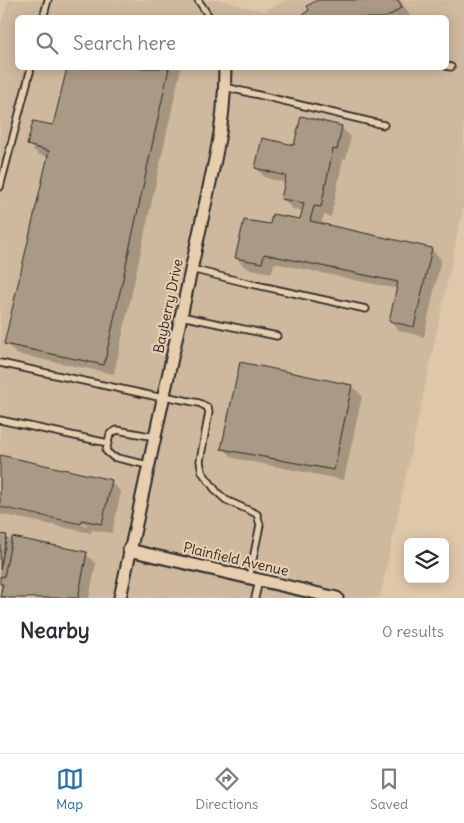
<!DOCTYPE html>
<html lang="en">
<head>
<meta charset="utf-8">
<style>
  body { margin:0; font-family:Delius,sans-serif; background:#f2f2f3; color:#2b2b33 }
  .controls { position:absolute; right:15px; bottom:15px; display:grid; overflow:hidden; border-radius:8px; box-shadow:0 2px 12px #0003 }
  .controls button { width:45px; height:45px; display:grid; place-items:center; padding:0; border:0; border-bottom:1px solid #e1e1e2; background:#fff; color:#2b2b33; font:25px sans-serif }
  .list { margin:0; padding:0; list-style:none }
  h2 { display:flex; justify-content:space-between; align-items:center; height:65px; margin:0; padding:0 20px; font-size:21px }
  h2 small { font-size:16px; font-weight:400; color:#7c7c81 }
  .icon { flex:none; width:28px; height:28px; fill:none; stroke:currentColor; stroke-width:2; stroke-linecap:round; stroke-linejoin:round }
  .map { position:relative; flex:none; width:464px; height:598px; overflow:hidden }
  .search { position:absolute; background:#fff; box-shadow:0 2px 12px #0003; left:15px; right:15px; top:15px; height:55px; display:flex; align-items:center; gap:12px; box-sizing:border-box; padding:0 18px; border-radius:8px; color:#7c7c81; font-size:19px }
  .sheet { height:155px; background:#fff }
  nav { display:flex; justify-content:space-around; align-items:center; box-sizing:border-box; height:70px; border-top:1px solid #e1e1e2; background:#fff; font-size:14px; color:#7c7c81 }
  nav a { display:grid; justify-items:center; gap:2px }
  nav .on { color:#1f6fb2 }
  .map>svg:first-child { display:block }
</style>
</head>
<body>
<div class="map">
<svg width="464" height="598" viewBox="0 0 464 598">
  <rect width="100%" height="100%" fill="#dfc7a9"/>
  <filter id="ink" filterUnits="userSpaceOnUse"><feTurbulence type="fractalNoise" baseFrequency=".02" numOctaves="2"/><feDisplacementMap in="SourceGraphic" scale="10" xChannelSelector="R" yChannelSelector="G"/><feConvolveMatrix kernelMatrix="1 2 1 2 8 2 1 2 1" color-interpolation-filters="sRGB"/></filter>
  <g filter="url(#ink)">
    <path fill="#cfb99e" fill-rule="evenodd" d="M8 0H221L264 12 286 0H464V204L380 598H0V29ZM18 18H446V68H18Z"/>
    <g fill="#0003">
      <polygon points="319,0 400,0 411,17 300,18 311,10"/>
      <polygon points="68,68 181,68 114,374 16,354 6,343 48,157 39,155 29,145 54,127"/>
      <polygon points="341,127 351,137 346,159 343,159 331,217 324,215 321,225 431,249 441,259 424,337 400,331 390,321 398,289 274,263 272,273 246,268 236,258 271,226 301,221 304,211 293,209 283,199 286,183 266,178 256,168 295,146"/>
      <polygon points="352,386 362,396 344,480 233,458 223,448"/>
      <polygon points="0,456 111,482 121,492 112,533 92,530 91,533 0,514 0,508 87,526 87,524 0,505"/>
      <polygon points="0,535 6,536 12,542 86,554 96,564 89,598 0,598"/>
    </g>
    <g fill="#aa9984" stroke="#2b2b2b">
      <polygon points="317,0 398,0 402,7 386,18 298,18 309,10 307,6"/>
      <polygon points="67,68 169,68 104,365 4,344 49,151 27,145 33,121 53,125"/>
      <polygon points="301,116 342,126 337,150 333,149 321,207 314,206 310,221 432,248 414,327 389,321 398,282 264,254 262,263 235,258 244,220 270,224 272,214 300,219 304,203 281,199 286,176 255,168 262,138 294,145"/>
      <polygon points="240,362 352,385 334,470 221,449"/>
      <polygon points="0,455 112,480 102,524 82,520 81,524 0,507"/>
      <polygon points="0,534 7,535 0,570"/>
      <polygon points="12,537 87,552 78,598 9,598 0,596 3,584 0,584 0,576 4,577"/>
    </g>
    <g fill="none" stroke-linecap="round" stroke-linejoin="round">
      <g stroke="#2b2b2b" stroke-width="9">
        <g id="lane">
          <polyline points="198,0 210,18"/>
          <polyline points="43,18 48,0"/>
          <polyline points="446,66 451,67"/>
          <polyline points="225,87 384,125"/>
          <polyline points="0,187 31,68"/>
          <polyline points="191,269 247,283 366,309"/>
          <polyline points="181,316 277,336"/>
          <polyline points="0,363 163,398"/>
          <polyline points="164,396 199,403 207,407 209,412 200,461 202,472 217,492 226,500 257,514 260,525 249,578"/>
          <polyline points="0,420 108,443"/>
          <polyline points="148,465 113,457 106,451 110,434 117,430 155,437"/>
          <polyline points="255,598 259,580"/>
        </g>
      </g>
      <g stroke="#2b2b2b" stroke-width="15">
        <g id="street">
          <polyline points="129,550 337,598"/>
          <path d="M120 598 216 155C222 126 225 98 225 68"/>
        </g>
      </g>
      <use href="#lane" stroke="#e6ceae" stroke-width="5.5"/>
      <use href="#street" stroke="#e6ceae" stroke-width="11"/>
    </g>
  </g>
  <g text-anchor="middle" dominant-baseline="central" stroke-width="4.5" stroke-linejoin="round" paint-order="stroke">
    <g font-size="14" fill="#2b2b2b" stroke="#e6ceae">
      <text transform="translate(168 306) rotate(-78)">Bayberry Drive</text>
      <text transform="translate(236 559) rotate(13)">Plainfield Avenue</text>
    </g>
  </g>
</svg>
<div class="controls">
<button><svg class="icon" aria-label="layers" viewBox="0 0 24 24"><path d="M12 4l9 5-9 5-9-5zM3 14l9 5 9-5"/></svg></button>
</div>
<div class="search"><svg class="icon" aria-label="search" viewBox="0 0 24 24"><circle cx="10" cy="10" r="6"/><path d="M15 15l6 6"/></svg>Search here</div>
</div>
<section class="sheet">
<h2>Nearby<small>0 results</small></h2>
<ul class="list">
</ul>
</section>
<nav>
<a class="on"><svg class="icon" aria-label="map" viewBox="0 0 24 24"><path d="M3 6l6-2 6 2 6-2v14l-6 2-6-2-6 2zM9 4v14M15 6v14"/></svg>Map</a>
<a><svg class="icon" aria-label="directions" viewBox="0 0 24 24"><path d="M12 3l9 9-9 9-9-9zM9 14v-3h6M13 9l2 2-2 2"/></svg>Directions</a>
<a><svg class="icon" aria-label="saved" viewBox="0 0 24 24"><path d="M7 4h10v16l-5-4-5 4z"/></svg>Saved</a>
</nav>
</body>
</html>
